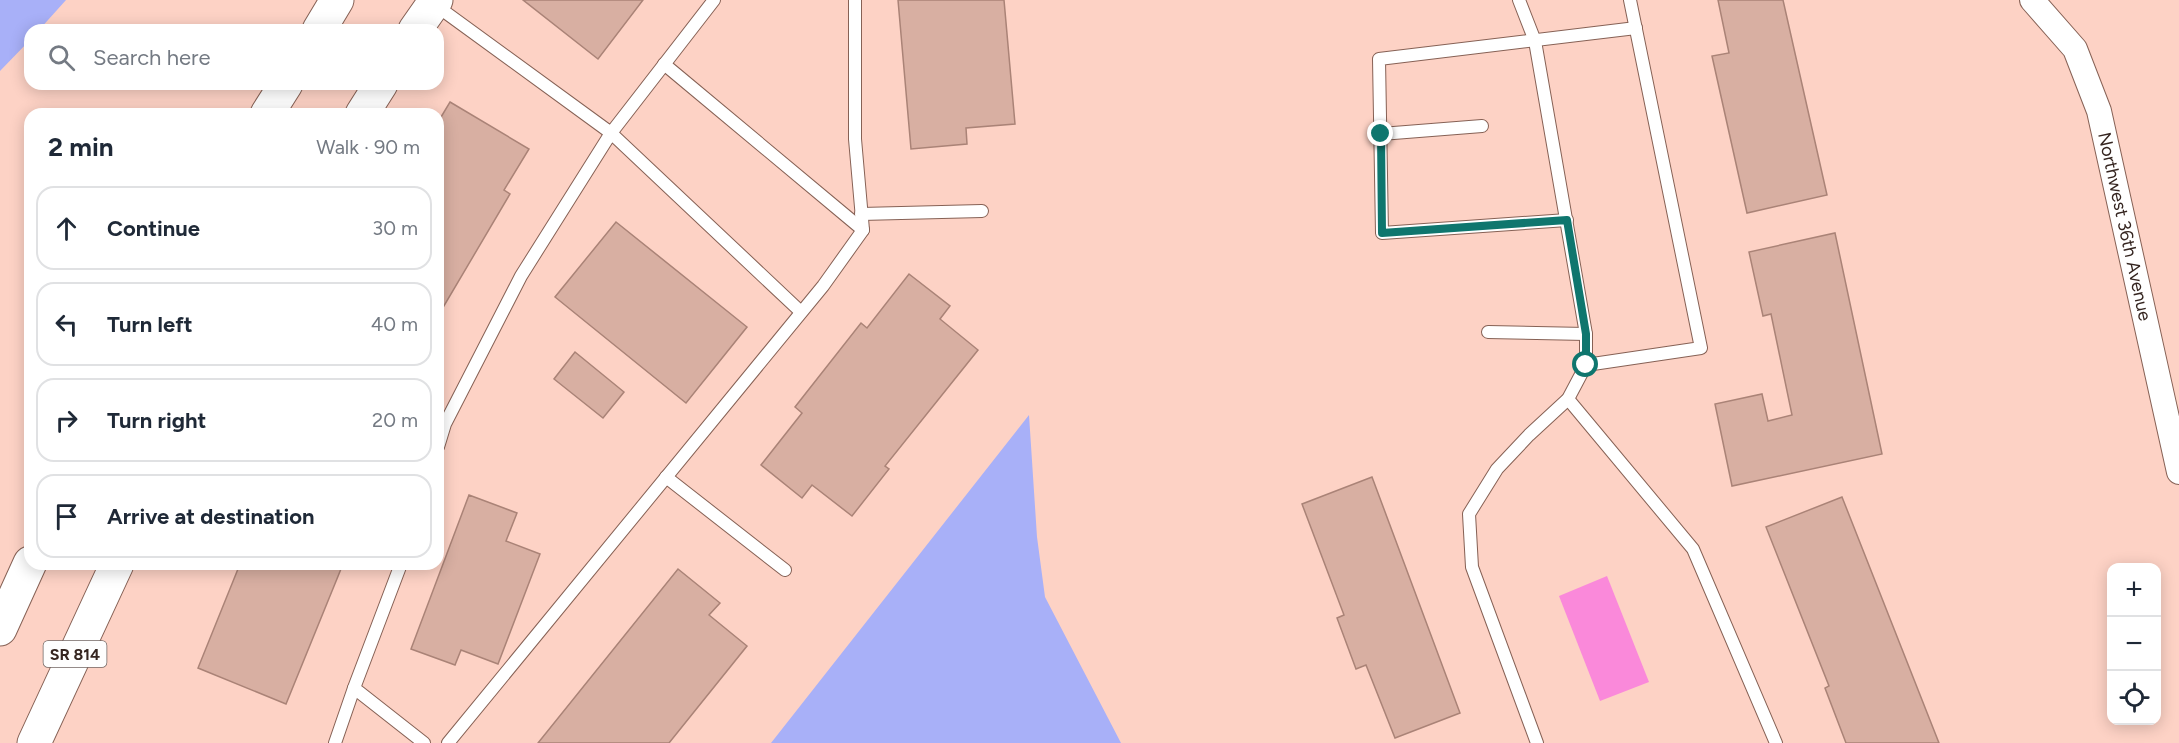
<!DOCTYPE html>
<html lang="en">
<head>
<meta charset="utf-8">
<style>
  body { margin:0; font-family:Figtree,sans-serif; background:#f6f6f7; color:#1f2937 }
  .controls { position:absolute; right:18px; bottom:18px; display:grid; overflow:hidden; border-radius:12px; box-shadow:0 3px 15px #0003 }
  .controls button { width:54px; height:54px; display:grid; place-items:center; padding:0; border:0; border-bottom:2px solid #e0e1e3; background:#fff; color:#1f2937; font:30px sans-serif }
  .stop { position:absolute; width:18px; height:18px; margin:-14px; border:4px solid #0f766e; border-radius:50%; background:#fff }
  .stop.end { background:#0f766e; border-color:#fff; box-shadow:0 2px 6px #0008 }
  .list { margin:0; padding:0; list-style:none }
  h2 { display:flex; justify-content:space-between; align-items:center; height:78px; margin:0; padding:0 24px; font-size:26px }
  h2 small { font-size:20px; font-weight:400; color:#747a83 }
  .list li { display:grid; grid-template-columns:39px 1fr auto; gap:18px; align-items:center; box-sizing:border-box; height:84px; margin:0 12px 12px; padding:0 12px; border:2px solid #e0e1e3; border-radius:18px }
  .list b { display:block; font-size:22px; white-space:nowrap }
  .list em { font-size:20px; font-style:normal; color:#747a83 }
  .icon { flex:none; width:33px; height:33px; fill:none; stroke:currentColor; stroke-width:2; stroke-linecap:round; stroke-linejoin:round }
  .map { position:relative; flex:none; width:2179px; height:743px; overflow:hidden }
  .search { position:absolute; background:#fff; box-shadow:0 3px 15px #0003; left:24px; top:24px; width:420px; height:66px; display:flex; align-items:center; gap:15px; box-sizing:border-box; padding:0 21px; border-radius:18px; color:#747a83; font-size:22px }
  .panel { position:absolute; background:#fff; box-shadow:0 3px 15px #0003; left:24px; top:108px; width:420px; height:462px; border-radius:18px }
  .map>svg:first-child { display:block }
</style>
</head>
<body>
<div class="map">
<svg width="2179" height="743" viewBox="0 0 2179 743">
  <rect width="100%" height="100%" fill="#fdd2c5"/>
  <polygon fill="#fa89da" points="1607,576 1649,682 1600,701 1559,596"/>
  <g fill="#a8b0f8">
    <polygon points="0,0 66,0 39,30 30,30 30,40 0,71"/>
    <polygon points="1029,415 1037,537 1045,597 1121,743 771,743"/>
  </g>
  <g fill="#d8afa2" stroke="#aa8377" stroke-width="1.5">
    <polygon points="523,0 643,0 598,59"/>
    <polygon points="898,0 1004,0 1015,124 966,128 967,144 911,149"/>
    <polygon points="1718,0 1783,0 1827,195 1747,213 1712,56 1729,53"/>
    <polygon points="450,102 529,149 504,190 510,194 438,316 438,122"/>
    <polygon points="616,222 747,327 686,403 555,297"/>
    <polygon points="1835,233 1882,454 1732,486 1715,404 1762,394 1768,421 1792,415 1771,314 1763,316 1749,252"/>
    <polygon points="909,274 950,306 940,319 978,350 885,466 889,469 852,516 812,485 802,498 761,465 802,413 795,407 861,323 867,328"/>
    <polygon points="575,352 624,392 603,418 554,379"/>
    <polygon points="1372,477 1460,713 1395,738 1366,665 1356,669 1337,618 1344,615 1302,504"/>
    <polygon points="469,495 517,513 506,541 540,554 498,664 461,650 455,665 411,649"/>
    <polygon points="1842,497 1939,743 1846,743 1825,688 1829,686 1766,527"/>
    <polygon points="240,564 343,564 286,704 198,668"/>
    <polygon points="678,569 720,603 709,615 747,646 669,743 538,743"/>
  </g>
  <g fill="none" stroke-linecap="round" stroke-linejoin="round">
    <g stroke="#866155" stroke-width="14">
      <g id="service">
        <polyline points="1519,0 1535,41 1586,334 1586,365 1568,399 1529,435 1497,469 1469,514 1472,567 1537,743"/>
        <polyline points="434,4 611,133 714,0"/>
        <polyline points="664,64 863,230"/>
        <polyline points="1381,134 1482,126"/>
        <polyline points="861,214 982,211"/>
        <polyline points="1567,220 1382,233 1379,59 1636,28"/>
        <polyline points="1488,332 1586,334"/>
        <polyline points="1586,365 1701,348 1630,0"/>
        <polyline points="1568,399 1693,549 1776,743"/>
        <polyline points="438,447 445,424 521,276 611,133 801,312"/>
        <polyline points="666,477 785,570"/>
        <polyline points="401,564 354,688 424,743"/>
        <polyline points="335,743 354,688"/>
        <polyline points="448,743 823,286 863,230 855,139 855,0"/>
      </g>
    </g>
    <g stroke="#866155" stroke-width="26">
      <g id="minor">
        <path id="s1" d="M2032 0 2075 49 2099 111 2179 472"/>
      </g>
    </g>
    <g stroke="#866155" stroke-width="35">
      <g id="primary">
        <polyline points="319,30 337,0"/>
        <polyline points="415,30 436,0"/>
        <polyline points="267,114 286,84"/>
        <polyline points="362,114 381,84"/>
        <polyline points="0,629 30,563"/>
        <polyline points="34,743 117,564"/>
      </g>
    </g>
    <use href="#service" stroke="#fff" stroke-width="12"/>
    <use href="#minor" stroke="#fff" stroke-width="24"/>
    <use href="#primary" stroke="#fff" stroke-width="33"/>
  </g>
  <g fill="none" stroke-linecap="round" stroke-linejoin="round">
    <polyline stroke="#0f766e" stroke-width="8" points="1381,134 1382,233 1567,220 1586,334 1586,365"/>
  </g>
  <g text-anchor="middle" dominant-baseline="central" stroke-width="4.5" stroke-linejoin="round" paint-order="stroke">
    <rect fill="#fefefe" stroke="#716663" stroke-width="1.5" x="43.5" y="641" width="63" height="26" rx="4.5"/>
    <g font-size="16" font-weight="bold" fill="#352520">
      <text x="75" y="654">SR 814</text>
    </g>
    <g font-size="18" fill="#352520" stroke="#fefefe">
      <text stroke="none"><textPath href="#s1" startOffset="250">Northwest 36th Avenue</textPath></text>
    </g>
  </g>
</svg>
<div class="controls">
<button>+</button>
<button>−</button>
<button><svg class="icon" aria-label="locate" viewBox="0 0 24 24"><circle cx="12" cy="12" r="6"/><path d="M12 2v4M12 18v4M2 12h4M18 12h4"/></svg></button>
</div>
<div class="stop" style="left:1586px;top:365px"></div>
<div class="stop end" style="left:1381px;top:134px"></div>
<div class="search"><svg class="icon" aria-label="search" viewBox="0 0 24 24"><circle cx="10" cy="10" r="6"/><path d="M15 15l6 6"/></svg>Search here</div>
<section class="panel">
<h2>2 min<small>Walk · 90 m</small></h2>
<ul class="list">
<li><svg class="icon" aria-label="ahead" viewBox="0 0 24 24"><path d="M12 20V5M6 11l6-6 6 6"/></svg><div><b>Continue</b></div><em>30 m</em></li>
<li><svg class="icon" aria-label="left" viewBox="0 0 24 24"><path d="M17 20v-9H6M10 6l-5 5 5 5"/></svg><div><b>Turn left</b></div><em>40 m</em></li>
<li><svg class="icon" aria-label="right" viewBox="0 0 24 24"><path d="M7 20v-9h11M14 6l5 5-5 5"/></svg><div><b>Turn right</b></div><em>20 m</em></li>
<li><svg class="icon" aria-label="arrive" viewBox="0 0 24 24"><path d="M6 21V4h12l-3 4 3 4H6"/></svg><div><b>Arrive at destination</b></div></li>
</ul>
</section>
</div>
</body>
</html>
